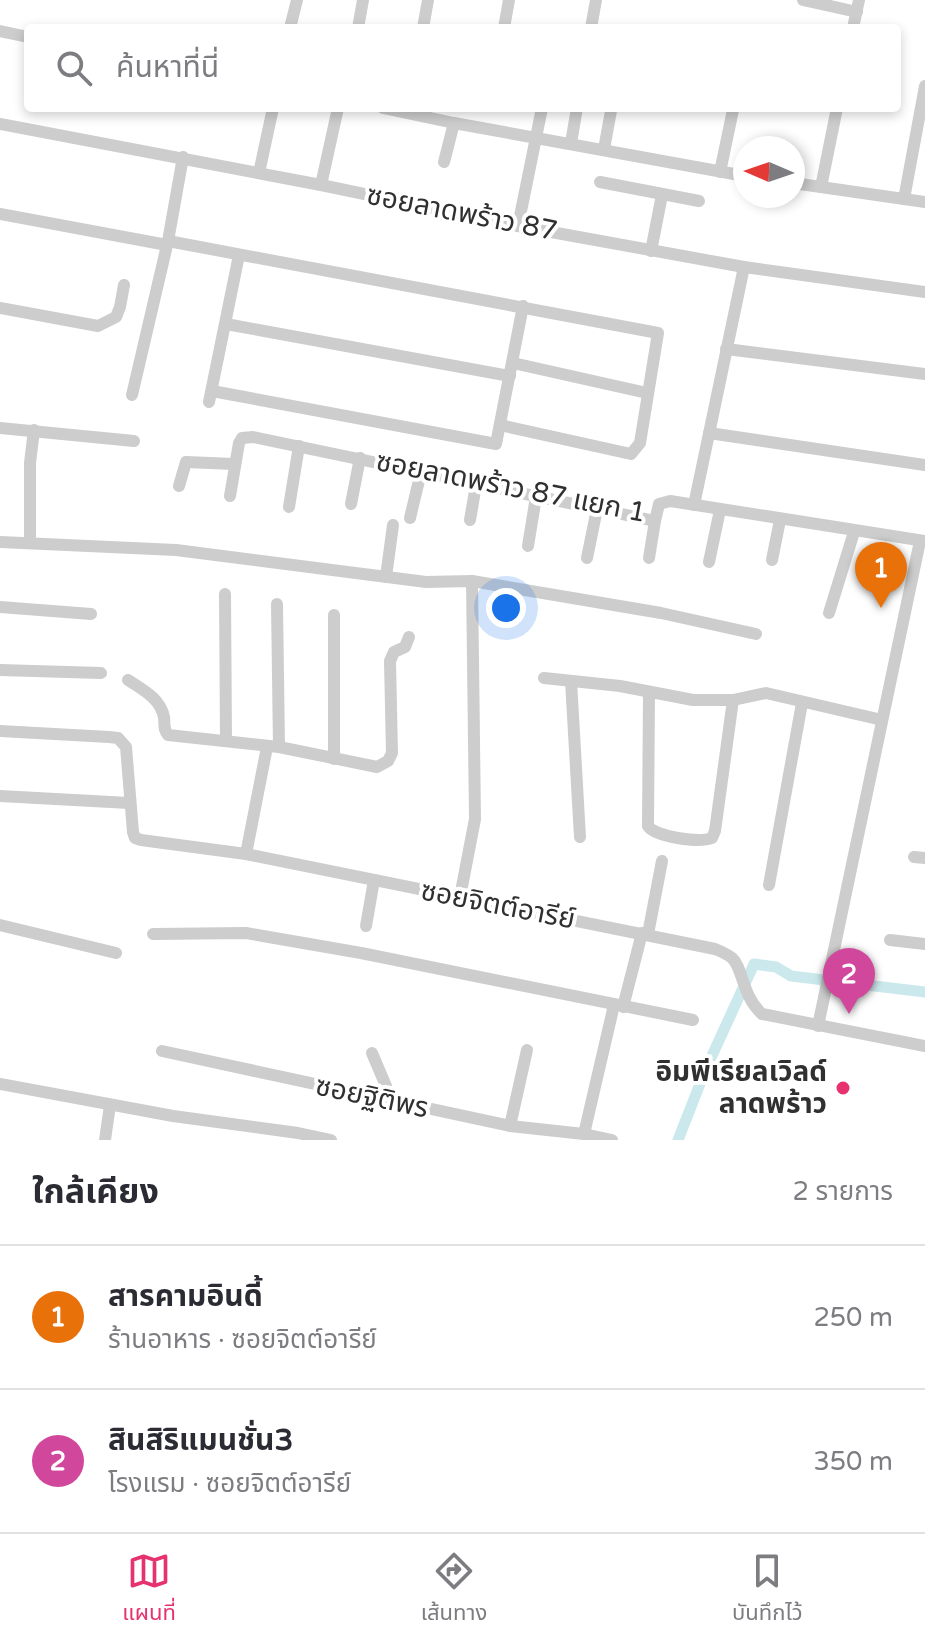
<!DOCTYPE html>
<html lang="th">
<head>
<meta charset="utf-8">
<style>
  body { margin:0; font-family:"Varela Round","Noto Sans Thai",sans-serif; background:#f7f7f7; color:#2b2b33 }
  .compass { position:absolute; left:733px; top:136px; width:72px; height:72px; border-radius:50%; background:#fff; box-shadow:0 4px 12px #0003; rotate:272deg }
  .you { position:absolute; left:506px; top:608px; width:28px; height:28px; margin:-20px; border:6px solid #fff; border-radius:50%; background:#1a73e8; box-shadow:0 0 0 12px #1a73e833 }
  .badge { display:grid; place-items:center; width:52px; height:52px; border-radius:50%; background:#e63370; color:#fff; font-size:26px; font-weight:700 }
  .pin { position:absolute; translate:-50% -66px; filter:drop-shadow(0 2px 4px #0008) }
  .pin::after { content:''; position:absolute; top:42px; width:28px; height:24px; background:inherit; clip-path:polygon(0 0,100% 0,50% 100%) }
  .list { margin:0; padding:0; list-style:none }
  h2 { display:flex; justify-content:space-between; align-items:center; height:104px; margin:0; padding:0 32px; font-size:34px }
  h2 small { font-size:26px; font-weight:400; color:#7c7c81 }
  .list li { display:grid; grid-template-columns:52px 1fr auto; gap:24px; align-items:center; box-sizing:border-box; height:144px; padding:0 32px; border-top:2px solid #e1e1e2 }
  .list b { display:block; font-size:30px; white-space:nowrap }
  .list p { margin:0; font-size:26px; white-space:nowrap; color:#7c7c81 }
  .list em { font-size:26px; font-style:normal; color:#7c7c81 }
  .icon { flex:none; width:44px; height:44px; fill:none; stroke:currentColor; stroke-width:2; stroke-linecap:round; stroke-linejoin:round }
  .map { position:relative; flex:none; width:925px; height:1140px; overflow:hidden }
  .search { position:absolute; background:#fff; box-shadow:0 4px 12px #0003; left:24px; right:24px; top:24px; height:88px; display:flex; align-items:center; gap:20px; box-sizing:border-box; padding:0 28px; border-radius:8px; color:#7c7c81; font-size:30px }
  .sheet { height:392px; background:#fff }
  nav { display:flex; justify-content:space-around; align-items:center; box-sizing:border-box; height:112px; border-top:2px solid #e1e1e2; background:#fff; font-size:22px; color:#7c7c81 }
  nav a { display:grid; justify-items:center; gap:4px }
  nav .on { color:#e63370 }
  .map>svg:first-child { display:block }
</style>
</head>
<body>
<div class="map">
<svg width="925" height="1140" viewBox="0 0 925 1140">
  <rect width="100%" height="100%" fill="#fff"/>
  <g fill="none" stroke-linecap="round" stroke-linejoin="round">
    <polyline stroke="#cbe9ed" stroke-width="11" points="678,1140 705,1071 754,964 776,967 791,976 925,992"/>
    <g stroke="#cdcdcd" stroke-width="12">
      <polyline points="803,0 857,12"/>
      <polyline points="290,28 297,0"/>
      <polyline points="358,28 363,0"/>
      <polyline points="423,28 428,0"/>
      <polyline points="504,28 509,0"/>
      <polyline points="591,28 596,0"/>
      <polyline points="853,28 859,0"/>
      <polyline points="0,31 28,37"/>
      <polyline points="383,108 454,123 745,176"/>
      <polyline points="0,124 321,185 518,226 744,267 925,292"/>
      <polyline points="571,143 577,108"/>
      <polyline points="604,149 611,111"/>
      <polyline points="444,162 454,123"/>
      <polyline points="720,172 733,110"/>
      <polyline points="259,173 273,108"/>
      <polyline points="600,182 699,201"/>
      <polyline points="793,183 925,202"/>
      <polyline points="321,185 338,108"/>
      <polyline points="821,187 837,108"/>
      <polyline points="904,199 925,86"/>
      <polyline points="0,214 167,245"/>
      <polyline points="518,226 542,108"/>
      <polyline points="168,241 658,333 640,443 631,454 500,425"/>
      <polyline points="651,251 662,195"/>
      <polyline points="0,308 98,326 116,317 120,307 124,285"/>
      <polyline points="226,324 510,376"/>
      <polyline points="726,349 925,374"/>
      <polyline points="513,363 647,393"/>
      <polyline points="212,391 496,444 523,306"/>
      <polyline points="132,395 168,241 183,157"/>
      <polyline points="209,402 239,255"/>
      <polyline points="0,428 134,441"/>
      <polyline points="709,433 925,465"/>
      <polyline points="179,486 186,462 234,464"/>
      <polyline points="230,496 239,443 242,438 253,437 655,521 659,504 670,501 925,541"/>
      <polyline points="351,504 360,458"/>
      <polyline points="694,505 744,267"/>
      <polyline points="289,507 299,446"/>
      <polyline points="410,518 421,472"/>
      <polyline points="470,520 476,485"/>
      <polyline points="0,542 176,550 426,582 472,581 661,613 756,634"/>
      <polyline points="30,543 30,463 34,430"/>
      <polyline points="528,546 536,497"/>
      <polyline points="587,558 597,509"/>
      <polyline points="649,558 655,521"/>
      <polyline points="772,560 780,520"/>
      <polyline points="709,562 720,510"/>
      <polyline points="386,577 393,525"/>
      <polyline points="225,594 226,741"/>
      <polyline points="277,604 279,747"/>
      <polyline points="0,607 91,614"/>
      <polyline points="829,613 854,532"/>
      <polyline points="0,670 101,673"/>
      <polyline points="544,678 620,686 693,700 733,700 766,693 882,720"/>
      <path d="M128 680C143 690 160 698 164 717 165 725 163 729 168 735L279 747 377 767 388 761 392 753 390 661 394 652 405 647 409 637"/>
      <polyline points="571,681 580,837"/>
      <path d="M649 692 648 826C655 837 699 843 712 838L715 831 733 700"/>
      <path d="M0 731 109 737 118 738 126 747 133 832 135 838 141 840 246 854 715 949C720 951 727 954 732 958 743 968 742 996 762 1014L925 1046"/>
      <polyline points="334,759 334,615"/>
      <polyline points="0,796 129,803"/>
      <polyline points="246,854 267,747"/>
      <polyline points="914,857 925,858"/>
      <polyline points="769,885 802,703"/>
      <polyline points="460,897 475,819 472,581"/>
      <polyline points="0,925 116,953"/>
      <polyline points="366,926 374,880"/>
      <polyline points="153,934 246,933 263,936 361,953 693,1020"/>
      <polyline points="648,934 662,861"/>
      <polyline points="890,940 925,944"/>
      <polyline points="623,1007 642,933"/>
      <polyline points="818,1026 920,541"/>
      <polyline points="162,1051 510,1126 584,1134 612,1140"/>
      <polyline points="372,1053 386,1086 387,1100"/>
      <polyline points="0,1084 173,1116 298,1133 331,1140"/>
      <polyline points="510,1126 527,1050"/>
      <polyline points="584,1134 614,1005"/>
      <polyline points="105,1140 110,1105"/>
    </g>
  </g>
  <circle fill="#e63370" stroke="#fff" stroke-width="3" cx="843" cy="1088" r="8"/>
  <g text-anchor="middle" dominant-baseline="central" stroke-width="8" stroke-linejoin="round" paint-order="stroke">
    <g font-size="28" fill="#303030" stroke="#fff">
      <text transform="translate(462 213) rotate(11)">ซอยลาดพร้าว 87</text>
      <text transform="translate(511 487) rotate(11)">ซอยลาดพร้าว 87 แยก 1</text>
      <text transform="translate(498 905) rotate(11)">ซอยจิตต์อารีย์</text>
      <text transform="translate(372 1097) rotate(12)">ซอยฐิติพร</text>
    </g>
    <g font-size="28" font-weight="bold" fill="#303030" stroke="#fff" text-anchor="end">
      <text x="827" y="1072">อิมพีเรียลเวิลด์<tspan x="827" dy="32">ลาดพร้าว</tspan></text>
    </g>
  </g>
</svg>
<svg class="compass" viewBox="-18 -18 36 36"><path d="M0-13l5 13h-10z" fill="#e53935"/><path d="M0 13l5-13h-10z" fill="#7c7c81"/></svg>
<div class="you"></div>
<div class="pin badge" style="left:881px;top:608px;background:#e8710a">1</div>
<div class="pin badge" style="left:849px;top:1014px;background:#d1479c">2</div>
<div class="search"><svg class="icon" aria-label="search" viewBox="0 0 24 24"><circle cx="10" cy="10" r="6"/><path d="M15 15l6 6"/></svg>ค้นหาที่นี่</div>
</div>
<section class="sheet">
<h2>ใกล้เคียง<small>2 รายการ</small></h2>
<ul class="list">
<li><span class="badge" style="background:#e8710a">1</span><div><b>สารคามอินดี้</b><p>ร้านอาหาร · ซอยจิตต์อารีย์</p></div><em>250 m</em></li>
<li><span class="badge" style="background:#d1479c">2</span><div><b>สินสิริแมนชั่น3</b><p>โรงแรม · ซอยจิตต์อารีย์</p></div><em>350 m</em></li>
</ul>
</section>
<nav>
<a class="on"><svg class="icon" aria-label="map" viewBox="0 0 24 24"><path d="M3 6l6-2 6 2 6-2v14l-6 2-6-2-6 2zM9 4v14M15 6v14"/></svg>แผนที่</a>
<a><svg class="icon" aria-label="directions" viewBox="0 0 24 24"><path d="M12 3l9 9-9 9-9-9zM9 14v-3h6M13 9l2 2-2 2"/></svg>เส้นทาง</a>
<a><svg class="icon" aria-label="saved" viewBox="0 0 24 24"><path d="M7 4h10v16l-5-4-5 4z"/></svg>บันทึกไว้</a>
</nav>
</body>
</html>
